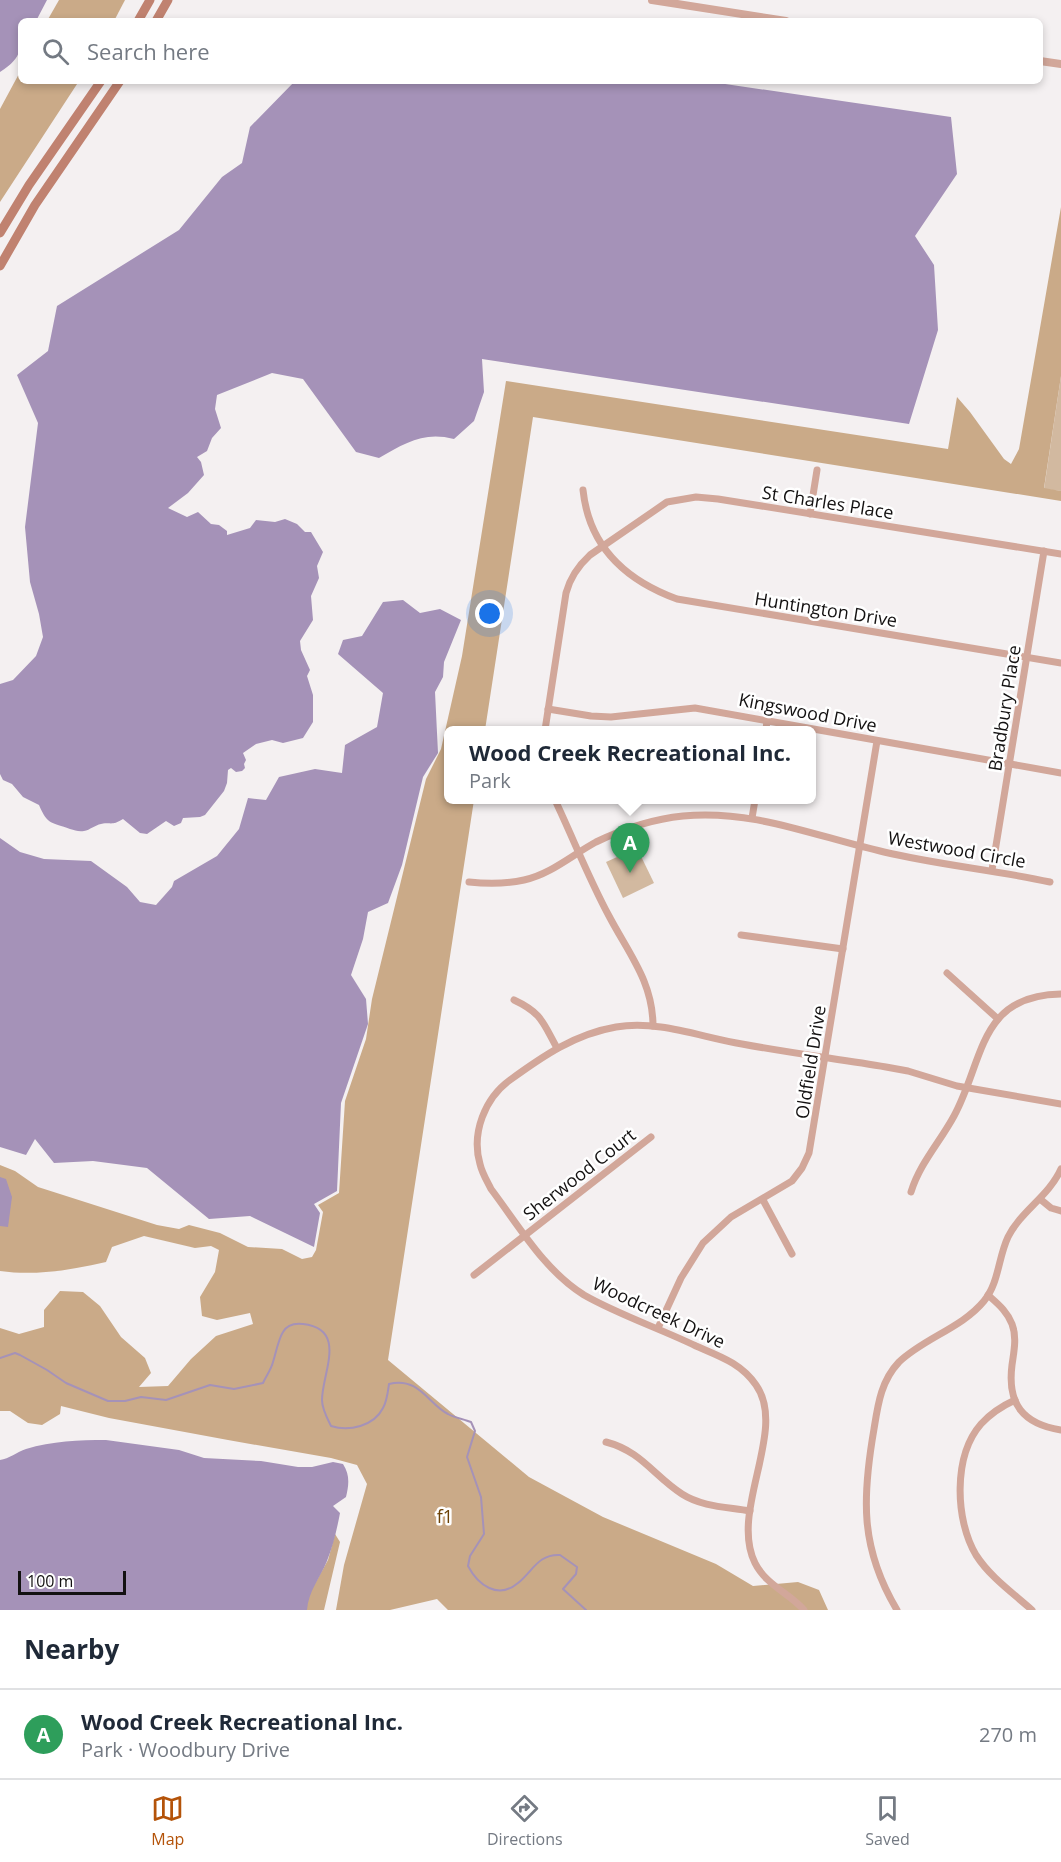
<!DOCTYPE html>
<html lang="en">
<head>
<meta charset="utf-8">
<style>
  body { margin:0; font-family:"Open Sans",sans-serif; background:#f2f2f3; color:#1f2937 }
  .scale { position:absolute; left:18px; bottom:15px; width:108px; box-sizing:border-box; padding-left:6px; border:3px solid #131111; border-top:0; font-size:16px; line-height:21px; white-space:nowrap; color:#131111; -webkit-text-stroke:4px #fff; paint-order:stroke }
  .you { position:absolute; left:490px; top:614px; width:21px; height:21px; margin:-15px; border:4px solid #fff; border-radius:50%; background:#1a73e8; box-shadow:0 0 0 9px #1a73e833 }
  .badge { display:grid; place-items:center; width:39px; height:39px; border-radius:50%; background:#b45309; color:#fff; font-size:20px; font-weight:700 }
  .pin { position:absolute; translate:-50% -50px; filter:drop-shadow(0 2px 3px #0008) }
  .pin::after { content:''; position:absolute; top:32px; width:21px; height:18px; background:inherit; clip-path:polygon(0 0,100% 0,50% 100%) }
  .popup { position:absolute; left:444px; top:726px; width:372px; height:78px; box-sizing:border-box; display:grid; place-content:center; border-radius:9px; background:#fff; filter:drop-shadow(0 2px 4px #0005); font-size:20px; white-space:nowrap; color:#747a83 }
  .popup b { font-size:22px; color:#1f2937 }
  .popup::after { content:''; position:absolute; left:50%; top:100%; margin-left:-12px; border:12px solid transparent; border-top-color:#fff }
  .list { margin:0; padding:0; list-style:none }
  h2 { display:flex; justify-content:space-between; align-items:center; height:78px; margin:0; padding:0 24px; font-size:26px }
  h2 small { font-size:20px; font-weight:400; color:#747a83 }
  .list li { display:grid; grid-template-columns:39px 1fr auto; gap:18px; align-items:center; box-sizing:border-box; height:90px; padding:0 24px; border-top:2px solid #e0e1e3 }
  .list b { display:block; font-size:22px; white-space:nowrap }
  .list p { margin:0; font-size:20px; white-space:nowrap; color:#747a83 }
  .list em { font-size:20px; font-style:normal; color:#747a83 }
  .icon { flex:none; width:33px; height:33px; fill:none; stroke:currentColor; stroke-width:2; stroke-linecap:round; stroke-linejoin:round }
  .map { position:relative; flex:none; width:1061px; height:1610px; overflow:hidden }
  .search { position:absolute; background:#fff; box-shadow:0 3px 9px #0003; left:18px; right:18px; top:18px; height:66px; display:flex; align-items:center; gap:15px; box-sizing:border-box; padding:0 21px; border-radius:9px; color:#747a83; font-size:22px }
  .sheet { height:168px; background:#fff }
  nav { display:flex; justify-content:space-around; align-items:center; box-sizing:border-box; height:84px; border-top:2px solid #e0e1e3; background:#fff; font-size:16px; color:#747a83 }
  nav a { display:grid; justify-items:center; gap:3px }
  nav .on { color:#b45309 }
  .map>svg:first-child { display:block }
</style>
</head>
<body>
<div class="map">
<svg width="1061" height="1610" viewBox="0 0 1061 1610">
  <rect width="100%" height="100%" fill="#f4f0f1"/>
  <g fill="#d2b9a0">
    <polygon points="1061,376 1061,491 1044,489"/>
    <polygon points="637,848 654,883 623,898 606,862"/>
  </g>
  <g fill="#caaa88">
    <polygon points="59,0 125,0 114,21 47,21"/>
    <polygon points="21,70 21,81 79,81 0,202 0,109"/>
    <path d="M1061 207V376L1044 488 1061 491V501L533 417 485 730H448V800H474L388 1360 529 1477 603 1517 716 1564 753 1586 798 1582 819 1590 828 1610H448L437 1599 390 1610H336L344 1565 367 1484 357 1465 331 1458 228 1440 109 1418 61 1406 60 1414 42 1425 28 1423 10 1411H0V1328L19 1334 44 1327V1310L60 1291 83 1292 100 1306 121 1337 145 1358 151 1373 139 1387 168 1386 191 1359 216 1336 253 1324 250 1313 217 1320 202 1316 200 1297 215 1272 219 1250 211 1246 195 1248 144 1236 112 1247 106 1262C71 1270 36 1276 0 1271V1165L15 1171 38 1187 157 1225 179 1229 189 1225 220 1233 248 1247 282 1249 302 1259 312 1257 316 1250 323 1212 318 1205 339 1193 345 1101 366 1039 372 999 426 779 441 749 462 656 506 381 948 449 957 397 970 412 1004 459 1011 464 1019 449Z"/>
    <polygon points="335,1534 340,1542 324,1610 307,1610 307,1598 328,1560"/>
  </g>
  <g fill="#a592b8">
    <path d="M0 0H47L36 21H21C21 47 24 57 0 72Z"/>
    <path d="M295 81H705L951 117 957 174 915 236 934 265 938 330 909 424 482 359 484 392 474 421 454 439C424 431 405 443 379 458L356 452 303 379 272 373 217 395 215 409 221 428 212 438 207 451 197 457 201 462 204 475 188 493 168 508 187 517 198 512 211 524 219 525 227 531V535L250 528 256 520 275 522 285 519 297 524 305 532H311L323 552 317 566 319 578 311 596 313 620 300 641 301 650 310 670 307 676 313 695V722L303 738 283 743 272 740 256 744 243 753 246 760 244 764 245 768 242 771 236 772 231 768 228 770 227 783 224 791 205 815 200 817 183 818 181 823 174 826 166 821 147 834 140 833 123 819C112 826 112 822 101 824 95 825 90 830 84 831 78 832 75 830 70 829 52 822 48 826 39 805L23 797 12 784 3 780 0 774V684L13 680 36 656 43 637 39 614 30 582 25 527 38 423 17 375 48 351 57 306 179 230 222 177 242 163 250 127Z"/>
    <polygon points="403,600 420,613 440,609 461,620 444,662 443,677 435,692 438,753 423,777 402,865 388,903 368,912 363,939 351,975 366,999 368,1024 341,1103 337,1191 314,1204 320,1213 314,1247 250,1216 209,1219 147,1168 93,1161 54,1163 35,1139 26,1155 0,1147 0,838 20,852 44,859 91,861 127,887 140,902 156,905 172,887 174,881 217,856 239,829 248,798 266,800 279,777 315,769 342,773 345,745 377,727 383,693 338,654 343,640 362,636 383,602"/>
    <polygon points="0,1177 6,1179 12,1197 8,1227 0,1226"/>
    <path d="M106 1440 179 1450 204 1458 261 1461 298 1467H312L333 1462 343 1464C350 1475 349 1484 346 1497L333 1506 340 1513C337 1529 333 1546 327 1561 320 1578 308 1592 307 1610H0V1460C9 1459 17 1452 26 1449 52 1441 79 1440 106 1440Z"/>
  </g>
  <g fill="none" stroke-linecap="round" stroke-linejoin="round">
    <path stroke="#a592b8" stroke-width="2" d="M0 1358 15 1353 20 1355 47 1370 66 1383 108 1401H125L141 1397 166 1400 210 1385 234 1389 263 1383C266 1376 271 1370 273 1362 276 1353 278 1340 283 1332 287 1325 295 1323 303 1324 348 1329 322 1373 322 1400 322 1409 327 1418 331 1426 349 1432 374 1426 383 1408 387 1401 388 1391 389 1384 419 1376 429 1405 448 1414 455 1418 464 1419 471 1422L475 1431 467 1457 481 1497 484 1534 470 1556 468 1566C478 1585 498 1600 518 1583 533 1571 538 1554 560 1555L577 1567 576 1574 563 1589 586 1610"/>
    <g stroke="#d2a79a" stroke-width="7">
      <path d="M583 490C589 547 625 580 677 599L1061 663"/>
      <polyline points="810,514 817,470"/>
      <polyline points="548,709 591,716 611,717 695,708 1061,773"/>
      <path d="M545 730 566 593C570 578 578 566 590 555L667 502 696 497 718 499 1061 554"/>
      <polyline points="766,730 767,720"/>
      <path d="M555 800C573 838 589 879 609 916 629 954 653 982 653 1026"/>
      <polyline points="752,818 755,800"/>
      <polyline points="992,870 1044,551"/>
      <path d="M469 882C488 884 506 884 524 880 551 874 572 855 596 842 623 829 653 819 683 816 753 809 817 837 884 852 939 865 995 870 1050 882"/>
      <polyline points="741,935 843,949"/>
      <polyline points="947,973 998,1019"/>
      <path d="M514 1000C542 1013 543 1023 557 1048"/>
      <path d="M911 1192C920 1163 940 1142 954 1116 984 1061 978 995 1061 994"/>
      <polyline points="1040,1199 1051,1208 1061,1211"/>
      <polyline points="763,1200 792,1254"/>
      <polyline points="474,1275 651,1137"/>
      <path d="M988 1295C998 1304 1007 1311 1012 1324 1017 1337 1014 1351 1012 1365 1007 1404 1023 1424 1061 1430"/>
      <polyline points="658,1328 681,1278 703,1243 731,1217 792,1181 802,1168 809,1153 877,741"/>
      <path d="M1015 1400C1002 1406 991 1413 981 1424 953 1456 955 1520 976 1555 990 1577 1013 1593 1032 1610"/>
      <path d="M606 1442C641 1451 654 1476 682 1494 702 1507 728 1507 750 1511"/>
      <path d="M804 1610C789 1593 766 1585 755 1563 729 1511 788 1430 756 1385 741 1363 719 1356 696 1346 661 1329 617 1314 584 1295 544 1270 519 1226 491 1189 487 1181 482 1173 480 1164 471 1133 485 1098 510 1080 543 1056 575 1034 616 1027 659 1020 700 1037 742 1044 790 1053 838 1059 886 1067L908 1071 957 1086 1061 1104"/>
      <path d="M897 1610C860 1548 862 1498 874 1429 878 1404 881 1381 899 1362 924 1338 962 1328 984 1301 999 1283 998 1258 1008 1237 1021 1211 1049 1196 1061 1169"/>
    </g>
    <g stroke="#d2a79a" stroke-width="8">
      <polyline points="652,0 786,21"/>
      <polyline points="1040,61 1061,64"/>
    </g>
    <g stroke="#c08270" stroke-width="9">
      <polyline points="138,21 150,0"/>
      <polyline points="156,21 168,0"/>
      <polyline points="0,233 29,185 101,81"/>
      <polyline points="0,266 35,205 120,81"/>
    </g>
  </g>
  <g text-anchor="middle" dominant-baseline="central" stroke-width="5" stroke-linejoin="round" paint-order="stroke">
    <g font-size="18" fill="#131111" stroke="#fff">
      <text transform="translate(828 502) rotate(9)">St Charles Place</text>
      <text transform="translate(826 609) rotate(9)">Huntington Drive</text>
      <text transform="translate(1004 708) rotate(-81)">Bradbury Place</text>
      <text transform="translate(808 712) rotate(11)">Kingswood Drive</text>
      <text transform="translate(957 849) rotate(10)">Westwood Circle</text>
      <text transform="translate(810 1062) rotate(-81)">Oldfield Drive</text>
      <text transform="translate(579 1174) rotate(-38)">Sherwood Court</text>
      <text transform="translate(659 1312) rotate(25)">Woodcreek Drive</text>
    </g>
    <g font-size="18" fill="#6c4105" stroke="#fff">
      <text x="445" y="1516">f1</text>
    </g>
  </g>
</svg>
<div class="scale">100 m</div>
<div class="you"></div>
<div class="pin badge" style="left:630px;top:873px;background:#2e9e5b">A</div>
<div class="popup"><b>Wood Creek Recreational Inc.</b>Park</div>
<div class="search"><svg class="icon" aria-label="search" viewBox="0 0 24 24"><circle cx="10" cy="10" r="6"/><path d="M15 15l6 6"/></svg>Search here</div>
</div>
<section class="sheet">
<h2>Nearby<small></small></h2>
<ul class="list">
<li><span class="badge" style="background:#2e9e5b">A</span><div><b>Wood Creek Recreational Inc.</b><p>Park · Woodbury Drive</p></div><em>270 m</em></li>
</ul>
</section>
<nav>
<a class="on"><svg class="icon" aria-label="map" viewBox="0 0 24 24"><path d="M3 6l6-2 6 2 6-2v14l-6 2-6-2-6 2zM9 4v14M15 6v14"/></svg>Map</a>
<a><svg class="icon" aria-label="directions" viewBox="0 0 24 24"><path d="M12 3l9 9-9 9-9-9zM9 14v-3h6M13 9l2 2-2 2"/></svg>Directions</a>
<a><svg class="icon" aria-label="saved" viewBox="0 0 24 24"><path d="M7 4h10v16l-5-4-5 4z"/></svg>Saved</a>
</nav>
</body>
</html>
